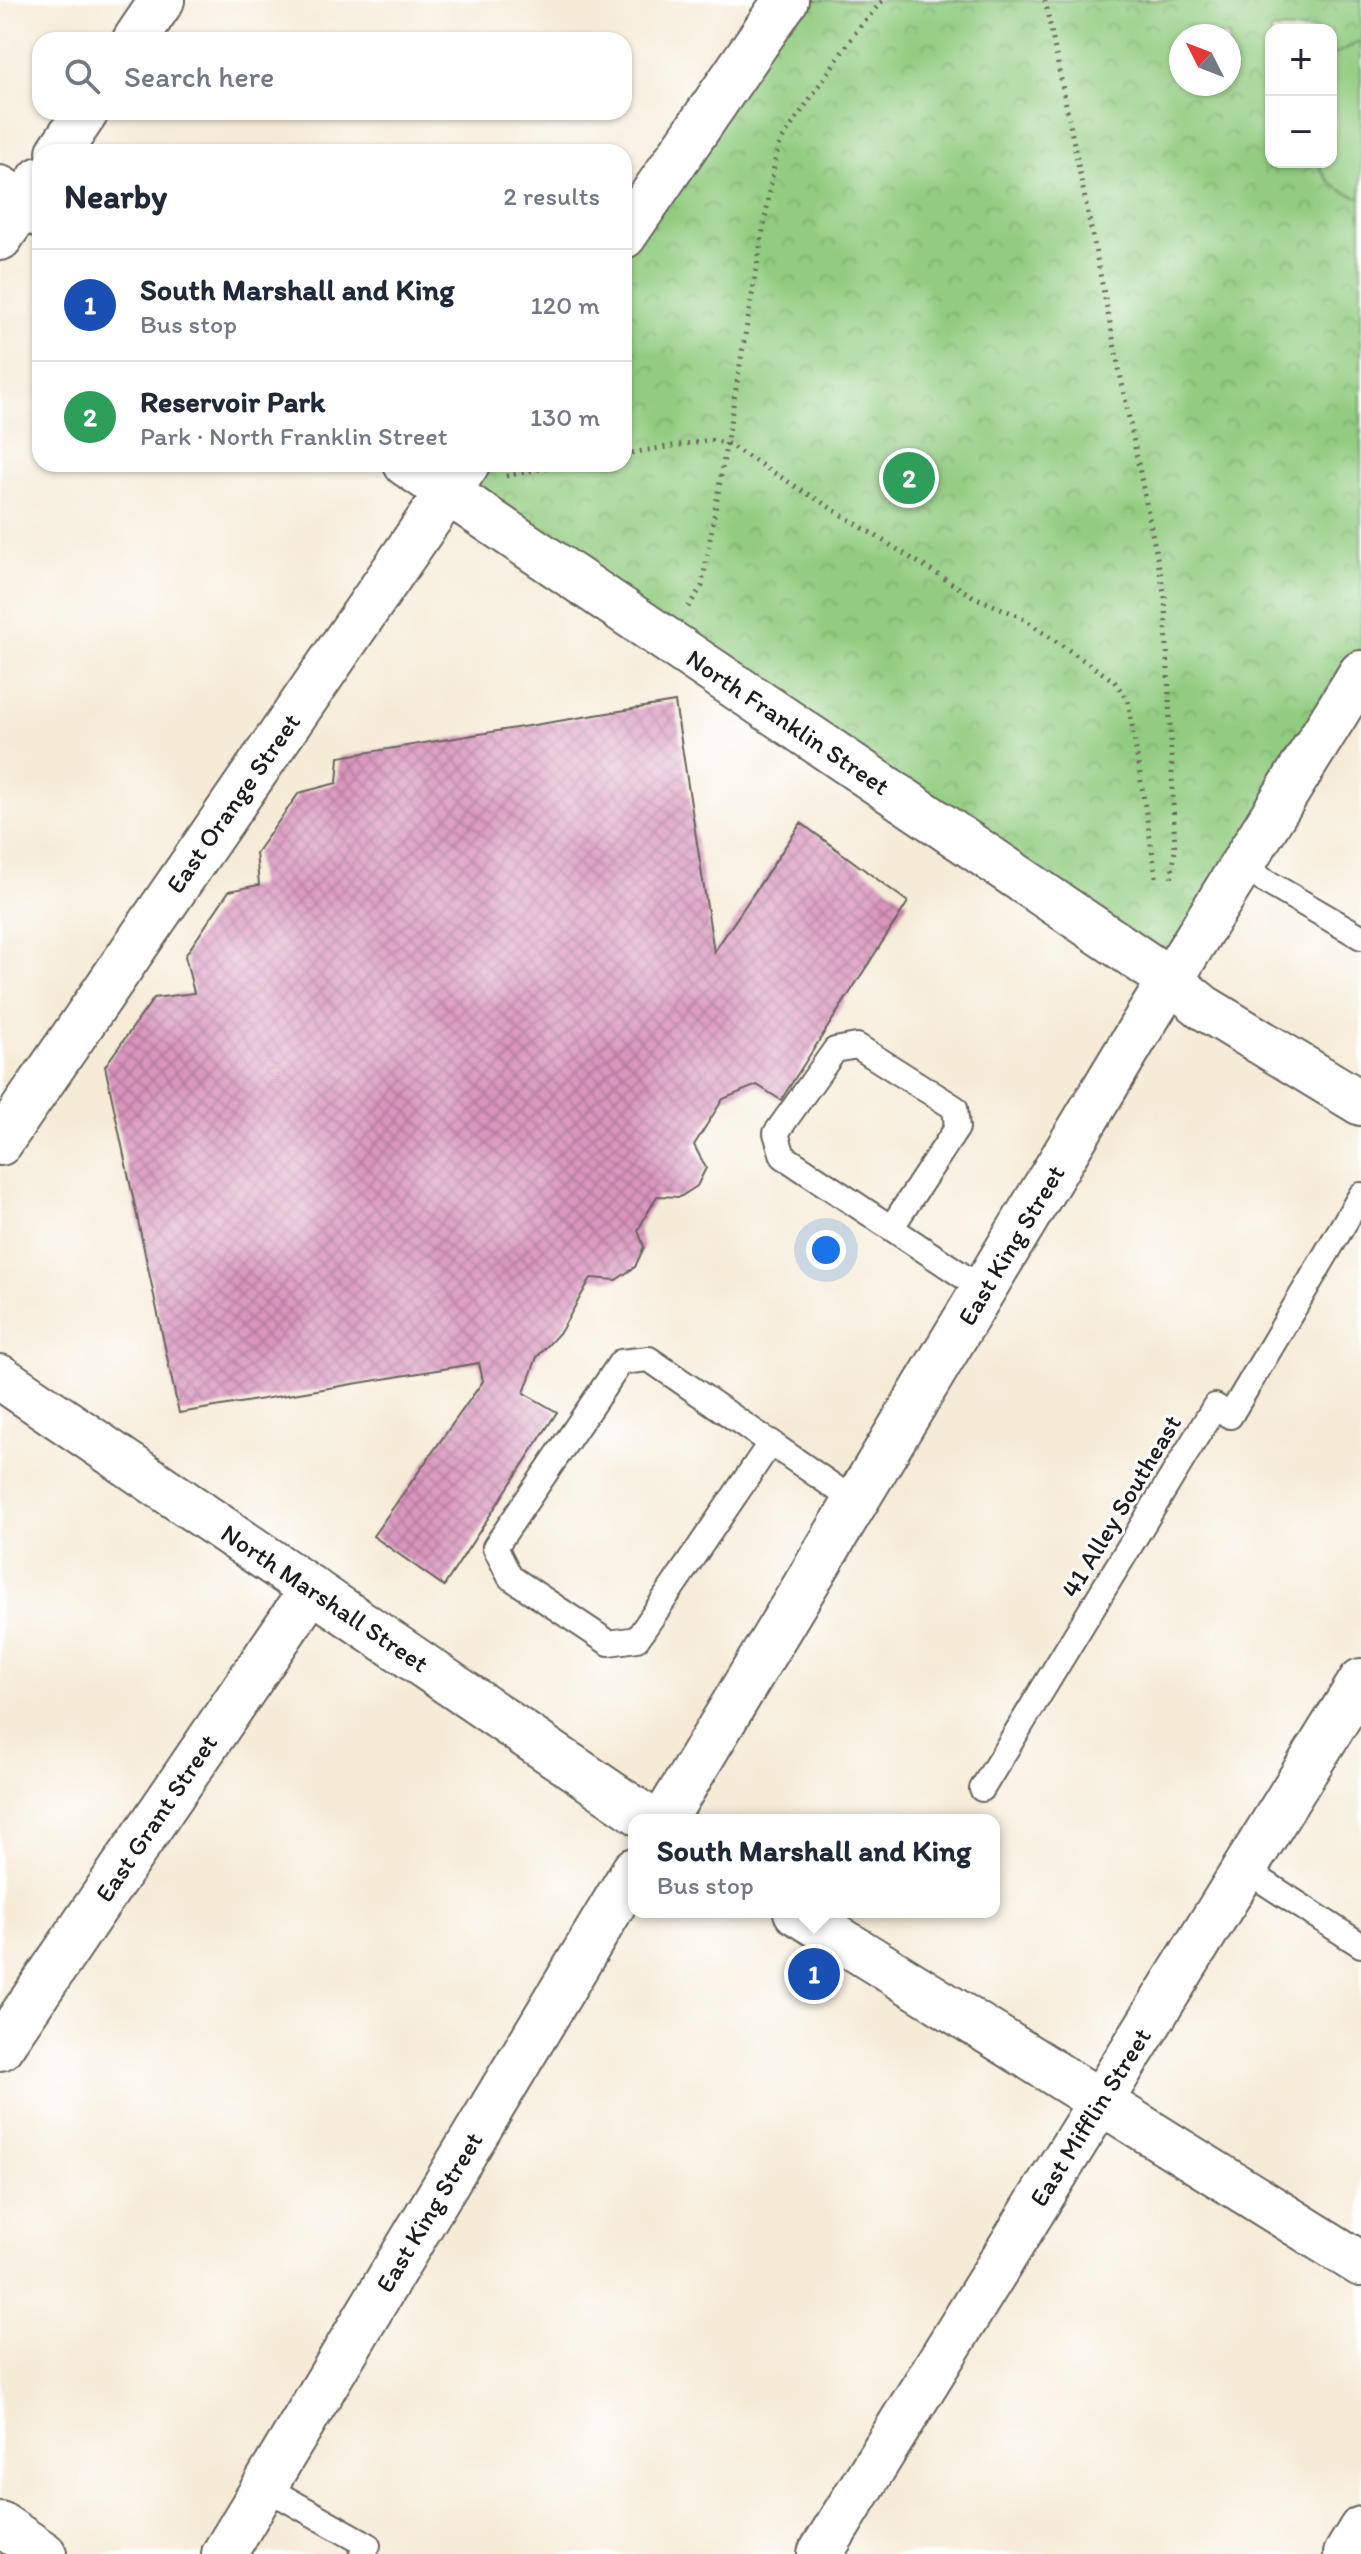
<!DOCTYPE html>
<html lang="en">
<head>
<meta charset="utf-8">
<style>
  body { margin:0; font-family:Itim,sans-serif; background:#f2f2f3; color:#1f2937 }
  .controls { position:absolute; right:24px; top:24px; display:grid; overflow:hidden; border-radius:16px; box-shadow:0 2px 6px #0004 }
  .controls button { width:72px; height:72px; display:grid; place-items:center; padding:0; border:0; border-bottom:2px solid #e0e1e3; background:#fff; color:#1f2937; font:40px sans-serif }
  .compass { position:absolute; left:1169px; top:24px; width:72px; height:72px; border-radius:50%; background:#fff; box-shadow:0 2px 6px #0004; rotate:312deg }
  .you { position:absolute; left:826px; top:1250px; width:28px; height:28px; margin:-20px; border:6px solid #fff; border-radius:50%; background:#1a73e8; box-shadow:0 0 0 12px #1a73e833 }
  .badge { display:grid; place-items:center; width:52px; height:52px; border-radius:50%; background:#b5179e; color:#fff; font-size:26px; font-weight:700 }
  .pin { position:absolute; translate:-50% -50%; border:4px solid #fff; box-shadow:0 2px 8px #0006 }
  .popup { position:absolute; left:628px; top:1814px; width:372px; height:104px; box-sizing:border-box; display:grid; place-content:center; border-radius:16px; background:#fff; filter:drop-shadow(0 2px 6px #0005); font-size:26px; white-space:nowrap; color:#747a83 }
  .popup b { font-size:30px; color:#1f2937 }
  .popup::after { content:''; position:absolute; left:50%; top:100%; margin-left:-16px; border:16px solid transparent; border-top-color:#fff }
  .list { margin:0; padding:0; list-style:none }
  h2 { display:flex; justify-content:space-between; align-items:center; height:104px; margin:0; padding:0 32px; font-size:34px }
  h2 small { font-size:26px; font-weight:400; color:#747a83 }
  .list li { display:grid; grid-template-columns:52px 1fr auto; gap:24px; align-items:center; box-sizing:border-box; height:112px; padding:0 32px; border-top:2px solid #e0e1e3 }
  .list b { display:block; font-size:30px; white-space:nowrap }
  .list p { margin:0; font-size:26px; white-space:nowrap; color:#747a83 }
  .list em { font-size:26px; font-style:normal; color:#747a83 }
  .icon { flex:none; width:44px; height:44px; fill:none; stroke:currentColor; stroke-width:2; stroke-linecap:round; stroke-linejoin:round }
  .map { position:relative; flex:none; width:1361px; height:2554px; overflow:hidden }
  .search { position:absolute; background:#fff; box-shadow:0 2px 6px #0004; left:32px; top:32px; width:600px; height:88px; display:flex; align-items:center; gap:20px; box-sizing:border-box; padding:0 28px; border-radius:24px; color:#747a83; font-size:30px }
  .panel { position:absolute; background:#fff; box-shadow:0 2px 6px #0004; left:32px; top:144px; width:600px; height:328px; border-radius:24px }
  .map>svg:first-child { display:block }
</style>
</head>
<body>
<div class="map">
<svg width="1361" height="2554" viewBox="0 0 1361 2554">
  <defs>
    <pattern id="park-crowns" width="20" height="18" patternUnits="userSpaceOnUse" patternTransform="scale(2)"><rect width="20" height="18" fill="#92cc80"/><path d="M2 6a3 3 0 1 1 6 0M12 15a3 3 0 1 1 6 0" fill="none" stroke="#7daf6e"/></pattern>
    <pattern id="building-cross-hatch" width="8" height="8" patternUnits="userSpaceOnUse" patternTransform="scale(2)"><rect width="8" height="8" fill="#da95be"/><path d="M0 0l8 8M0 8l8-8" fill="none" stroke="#b0799a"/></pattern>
  </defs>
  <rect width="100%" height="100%" fill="#fff"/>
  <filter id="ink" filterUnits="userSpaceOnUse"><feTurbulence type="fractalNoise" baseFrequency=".0125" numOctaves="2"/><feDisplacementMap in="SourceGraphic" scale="16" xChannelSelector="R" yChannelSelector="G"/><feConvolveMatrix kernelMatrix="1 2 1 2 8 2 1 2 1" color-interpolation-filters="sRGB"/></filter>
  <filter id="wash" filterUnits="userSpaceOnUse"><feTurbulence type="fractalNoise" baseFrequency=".006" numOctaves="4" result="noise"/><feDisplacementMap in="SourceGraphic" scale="32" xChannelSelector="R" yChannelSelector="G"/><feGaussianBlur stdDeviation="1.8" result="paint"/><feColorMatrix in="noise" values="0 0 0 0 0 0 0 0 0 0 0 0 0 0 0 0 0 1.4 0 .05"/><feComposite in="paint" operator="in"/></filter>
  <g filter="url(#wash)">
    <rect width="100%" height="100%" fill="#f6ebd7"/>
    <path fill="url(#park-crowns)" stroke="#57744e" stroke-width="2" fill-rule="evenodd" d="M786 0H1361V673L1170 980 448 493 467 464H624V236ZM1271 30H1331V162H1271ZM1181 36H1229V84H1181Z"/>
    <path fill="#92cc80" stroke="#57744e" stroke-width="2" d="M1361 41V197H1358C1337 190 1327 183 1317 162H1331V56Z"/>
    <g id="blocks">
      <polygon fill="url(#building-cross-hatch)" points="675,702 714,952 801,823 908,902 781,1100 757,1085 723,1099 694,1145 706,1168 697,1186 680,1197 657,1196 638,1230 644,1247 635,1267 616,1280 591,1278 561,1331 537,1357 524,1393 557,1412 444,1586 373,1536 483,1381 479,1363 179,1413 105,1066 154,998 194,993 185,956 229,891 259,885 256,853 299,793 337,783 339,757"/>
    </g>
  </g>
  <g filter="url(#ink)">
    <use href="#blocks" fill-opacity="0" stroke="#68645d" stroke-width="2"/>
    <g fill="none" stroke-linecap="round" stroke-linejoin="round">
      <g stroke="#68645d" stroke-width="28">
        <g id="lane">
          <polyline points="1241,867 1361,937"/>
          <polyline points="891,1228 957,1128 955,1108 857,1046 835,1050 776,1133 783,1156 984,1290"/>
          <polyline points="771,1442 637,1639 609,1643 510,1577 495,1547 621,1362 649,1359 856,1502"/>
          <polyline points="982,1789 1215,1406 1230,1416 1361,1195"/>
          <polyline points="1244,1869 1361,1945"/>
          <polyline points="265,2487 368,2545 362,2554"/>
        </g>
      </g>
      <g stroke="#68645d" stroke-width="48">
        <g id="street">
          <polyline points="135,40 162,0"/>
          <polyline points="59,152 86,112"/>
          <polyline points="0,238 40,179"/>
          <polyline points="1170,980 1203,1007 1361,1103"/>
          <polyline points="0,1377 650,1820"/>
          <polyline points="796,1912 1361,2264"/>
          <polyline points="0,2048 312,1589"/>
          <polyline points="820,2554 1361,1681"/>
          <polyline points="1346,2554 1361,2529"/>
        </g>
      </g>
      <g stroke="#68645d" stroke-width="48">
        <g id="secondary">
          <polyline points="0,188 40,215"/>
          <polyline points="406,464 1170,980"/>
          <polyline points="0,2524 44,2554"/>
        </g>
      </g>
      <g stroke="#68645d" stroke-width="48">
        <g id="primary">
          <polyline points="624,236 786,0"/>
          <polyline points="0,1143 467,464"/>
          <polyline points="664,1820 1142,1026 1361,673"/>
          <polyline points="224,2554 634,1870"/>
        </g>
      </g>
      <g stroke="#68645d" stroke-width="5" stroke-dasharray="2 6" stroke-linecap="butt">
        <polyline points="1045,0 1165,597 1175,850 1171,882"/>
        <polyline points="624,454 710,440 726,443 974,597 1019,616 1114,681 1128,700 1157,882"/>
        <polyline points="506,476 564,464"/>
        <polyline points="688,607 702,586 776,155 781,141 858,29 883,0"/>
      </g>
      <use href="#lane" stroke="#fff" stroke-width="24"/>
      <use href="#street" stroke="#fff" stroke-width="44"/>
      <use href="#secondary" stroke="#fff" stroke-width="44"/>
      <use href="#primary" stroke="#fff" stroke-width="44"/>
    </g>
  </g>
  <g text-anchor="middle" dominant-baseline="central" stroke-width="6" stroke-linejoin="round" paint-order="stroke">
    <g font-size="26" fill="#1c1c1c" stroke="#fff">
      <text transform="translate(788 722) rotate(34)">North Franklin Street</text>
      <text transform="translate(233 803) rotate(-55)">East Orange Street</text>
      <text transform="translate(1011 1245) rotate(-59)">East King Street</text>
      <text transform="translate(1121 1506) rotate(-59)">41 Alley Southeast</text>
      <text transform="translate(325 1598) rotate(34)">North Marshall Street</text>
      <text transform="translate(156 1818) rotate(-56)">East Grant Street</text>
      <text transform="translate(1090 2117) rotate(-58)">East Mifflin Street</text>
      <text transform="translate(429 2212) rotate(-59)">East King Street</text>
    </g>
  </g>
</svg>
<div class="controls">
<button>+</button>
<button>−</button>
</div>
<svg class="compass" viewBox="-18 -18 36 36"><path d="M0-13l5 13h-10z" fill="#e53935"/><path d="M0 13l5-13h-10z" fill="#747a83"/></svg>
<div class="you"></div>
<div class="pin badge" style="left:814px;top:1974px;background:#1a4fb4">1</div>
<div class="popup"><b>South Marshall and King</b>Bus stop</div>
<div class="pin badge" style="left:909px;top:478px;background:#2e9e5b">2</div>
<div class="search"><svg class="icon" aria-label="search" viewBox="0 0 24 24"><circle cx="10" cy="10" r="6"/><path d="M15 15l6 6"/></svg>Search here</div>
<section class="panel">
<h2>Nearby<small>2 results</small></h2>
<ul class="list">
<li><span class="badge" style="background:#1a4fb4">1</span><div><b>South Marshall and King</b><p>Bus stop</p></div><em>120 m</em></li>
<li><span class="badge" style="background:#2e9e5b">2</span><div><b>Reservoir Park</b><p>Park · North Franklin Street</p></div><em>130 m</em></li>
</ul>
</section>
</div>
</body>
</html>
